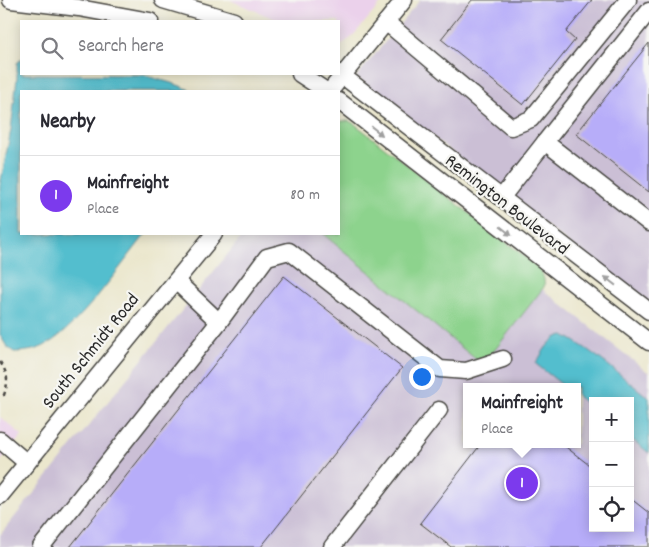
<!DOCTYPE html>
<html lang="en">
<head>
<meta charset="utf-8">
<style>
  body { margin:0; font-family:Dekko,sans-serif; background:#f7f7f7; color:#2b2b33 }
  .controls { position:absolute; right:15px; bottom:15px; display:grid; overflow:hidden; border-radius:0px; box-shadow:0 2px 12px #0003 }
  .controls button { width:45px; height:45px; display:grid; place-items:center; padding:0; border:0; border-bottom:1px solid #e1e1e2; background:#fff; color:#2b2b33; font:25px sans-serif }
  .you { position:absolute; left:421px; top:376px; width:18px; height:18px; margin:-12px; border:4px solid #fff; border-radius:50%; background:#1a73e8; box-shadow:0 0 0 8px #1a73e833 }
  .badge { display:grid; place-items:center; width:32px; height:32px; border-radius:50%; background:#7c3aed; color:#fff; font-size:16px; font-weight:700 }
  .pin { position:absolute; translate:-50% -50%; border:2px solid #fff; box-shadow:0 1px 5px #0006 }
  .popup { position:absolute; left:463px; top:383px; width:118px; height:65px; box-sizing:border-box; display:grid; place-content:center; border-radius:0px; background:#fff; filter:drop-shadow(0 1px 4px #0005); font-size:16px; white-space:nowrap; color:#7c7c81 }
  .popup b { font-size:19px; color:#2b2b33 }
  .popup::after { content:''; position:absolute; left:50%; top:100%; margin-left:-10px; border:10px solid transparent; border-top-color:#fff }
  .list { margin:0; padding:0; list-style:none }
  h2 { display:flex; justify-content:space-between; align-items:center; height:65px; margin:0; padding:0 20px; font-size:21px }
  h2 small { font-size:16px; font-weight:400; color:#7c7c81 }
  .list li { display:grid; grid-template-columns:32px 1fr auto; gap:15px; align-items:center; box-sizing:border-box; height:80px; padding:0 20px; border-top:1px solid #e1e1e2 }
  .list b { display:block; font-size:19px; white-space:nowrap }
  .list p { margin:0; font-size:16px; white-space:nowrap; color:#7c7c81 }
  .list em { font-size:16px; font-style:normal; color:#7c7c81 }
  .icon { flex:none; width:28px; height:28px; fill:none; stroke:currentColor; stroke-width:2; stroke-linecap:round; stroke-linejoin:round }
  .map { position:relative; flex:none; width:649px; height:547px; overflow:hidden }
  .search { position:absolute; background:#fff; box-shadow:0 2px 12px #0003; left:20px; top:20px; width:320px; height:55px; display:flex; align-items:center; gap:12px; box-sizing:border-box; padding:0 18px; border-radius:0px; color:#7c7c81; font-size:19px }
  .panel { position:absolute; background:#fff; box-shadow:0 2px 12px #0003; left:20px; top:90px; width:320px; height:145px; border-radius:0px }
  .map>svg:first-child { display:block }
</style>
</head>
<body>
<div class="map">
<svg width="649" height="547" viewBox="0 0 649 547">
  <rect width="100%" height="100%" fill="#f6f6f2"/>
  <filter id="ink" filterUnits="userSpaceOnUse"><feTurbulence type="fractalNoise" baseFrequency=".02" numOctaves="2"/><feDisplacementMap in="SourceGraphic" scale="10" xChannelSelector="R" yChannelSelector="G"/><feConvolveMatrix kernelMatrix="1 2 1 2 8 2 1 2 1" color-interpolation-filters="sRGB"/></filter>
  <filter id="wash" filterUnits="userSpaceOnUse"><feTurbulence type="fractalNoise" baseFrequency=".0096" numOctaves="4" result="noise"/><feDisplacementMap in="SourceGraphic" scale="20" xChannelSelector="R" yChannelSelector="G"/><feGaussianBlur stdDeviation="1.12" result="paint"/><feColorMatrix in="noise" values="0 0 0 0 0 0 0 0 0 0 0 0 0 0 0 0 0 1.4 0 .05"/><feComposite in="paint" operator="in"/></filter>
  <g filter="url(#wash)">
    <rect width="100%" height="100%" fill="#ebe7cd"/>
    <g fill="#ebd1eb">
      <polygon points="230,0 384,0 351,38 339,46 339,21 280,21"/>
      <polygon points="0,417 22,435 0,462"/>
    </g>
    <g fill="#cbbfd5" fill-rule="evenodd">
      <polygon points="420,0 649,0 649,306 356,77"/>
      <path d="M244 234H323L483 365 542 289 649 373V547H0V535ZM467 387H577V444H467ZM593 401H630V528H593Z"/>
    </g>
    <path fill="#8dd38d" stroke="#5c7f5c" d="M342 121H349L356 125 538 267C543 274 545 279 544 287L483 365 323 234H339V123Z"/>
    <g fill="#52bece" stroke="#3e747c">
      <path d="M21 59V74L146 75C151 78 155 78 161 80 172 83 182 86 192 91H21V234H146C121 264 73 337 37 349 29 351 22 352 14 352L7 347 0 335V185L11 130 17 78V63Z"/>
      <path d="M564 335C595 352 621 376 649 398V453L630 438V401H593V409L577 396V387H565L536 364C542 353 551 336 564 335Z"/>
    </g>
    <g id="blocks">
      <g fill="#b7adf9">
        <polygon points="472,0 592,0 566,32 575,40 523,105 441,39"/>
        <polygon points="649,43 649,192 576,134"/>
        <polygon points="284,276 402,368 261,547 70,547"/>
        <polygon points="481,444 562,444 593,468 593,528 630,528 630,498 649,513 649,547 451,547 420,523"/>
      </g>
    </g>
  </g>
  <g filter="url(#ink)">
    <use href="#blocks" fill-opacity="0" stroke="#484743" stroke-width="1"/>
    <g fill="none" stroke-linecap="round" stroke-linejoin="round">
      <g stroke="#484743" stroke-width="19">
        <g id="minor">
          <polyline points="11,0 79,8 150,21"/>
          <polyline points="163,0 234,21"/>
          <polyline points="386,22 511,127 531,119 628,0"/>
          <polyline points="339,73 649,311"/>
          <polyline points="300,74 326,91"/>
          <polyline points="330,91 404,0"/>
          <polyline points="339,101 649,342"/>
          <polyline points="545,142 649,11"/>
          <polyline points="502,197 545,142 649,223"/>
          <polyline points="176,281 219,322"/>
          <polyline points="0,440 27,463"/>
          <polyline points="0,496 214,234"/>
          <polyline points="41,547 219,322 267,257 289,251 440,369 466,371 503,359"/>
          <polyline points="332,547 439,410"/>
        </g>
      </g>
      <path stroke="#484743" stroke-width="2.5" stroke-dasharray="4 4" stroke-linecap="butt" d="M0 362C8 374 9 381 4 395L0 397"/>
      <use href="#minor" stroke="#fff" stroke-width="16"/>
    </g>
    <defs><path id="oneway-solid" d="M-6-.8H1V-3.2L6.5 0L1 3.2V.8H-6Z" transform="scale(1.25)"/></defs>
    <g fill="#a0a0a0">
      <use href="#oneway-solid" transform="translate(377 131) rotate(38)"/>
      <use href="#oneway-solid" transform="translate(506 231) rotate(38)"/>
      <use href="#oneway-solid" transform="translate(610 281) rotate(-142)"/>
    </g>
  </g>
  <g text-anchor="middle" dominant-baseline="central" stroke-width="4.5" stroke-linejoin="round" paint-order="stroke">
    <g font-size="19" fill="#2b2b2b" stroke="#f6f6f2">
      <text transform="translate(506 206) rotate(38)">Remington Boulevard</text>
      <text transform="translate(92 352) rotate(-51)">South Schmidt Road</text>
    </g>
  </g>
</svg>
<div class="controls">
<button>+</button>
<button>−</button>
<button><svg class="icon" aria-label="locate" viewBox="0 0 24 24"><circle cx="12" cy="12" r="6"/><path d="M12 2v4M12 18v4M2 12h4M18 12h4"/></svg></button>
</div>
<div class="you"></div>
<div class="pin badge" style="left:522px;top:483px">1</div>
<div class="popup"><b>Mainfreight</b>Place</div>
<div class="search"><svg class="icon" aria-label="search" viewBox="0 0 24 24"><circle cx="10" cy="10" r="6"/><path d="M15 15l6 6"/></svg>Search here</div>
<section class="panel">
<h2>Nearby<small></small></h2>
<ul class="list">
<li><span class="badge">1</span><div><b>Mainfreight</b><p>Place</p></div><em>80 m</em></li>
</ul>
</section>
</div>
</body>
</html>
